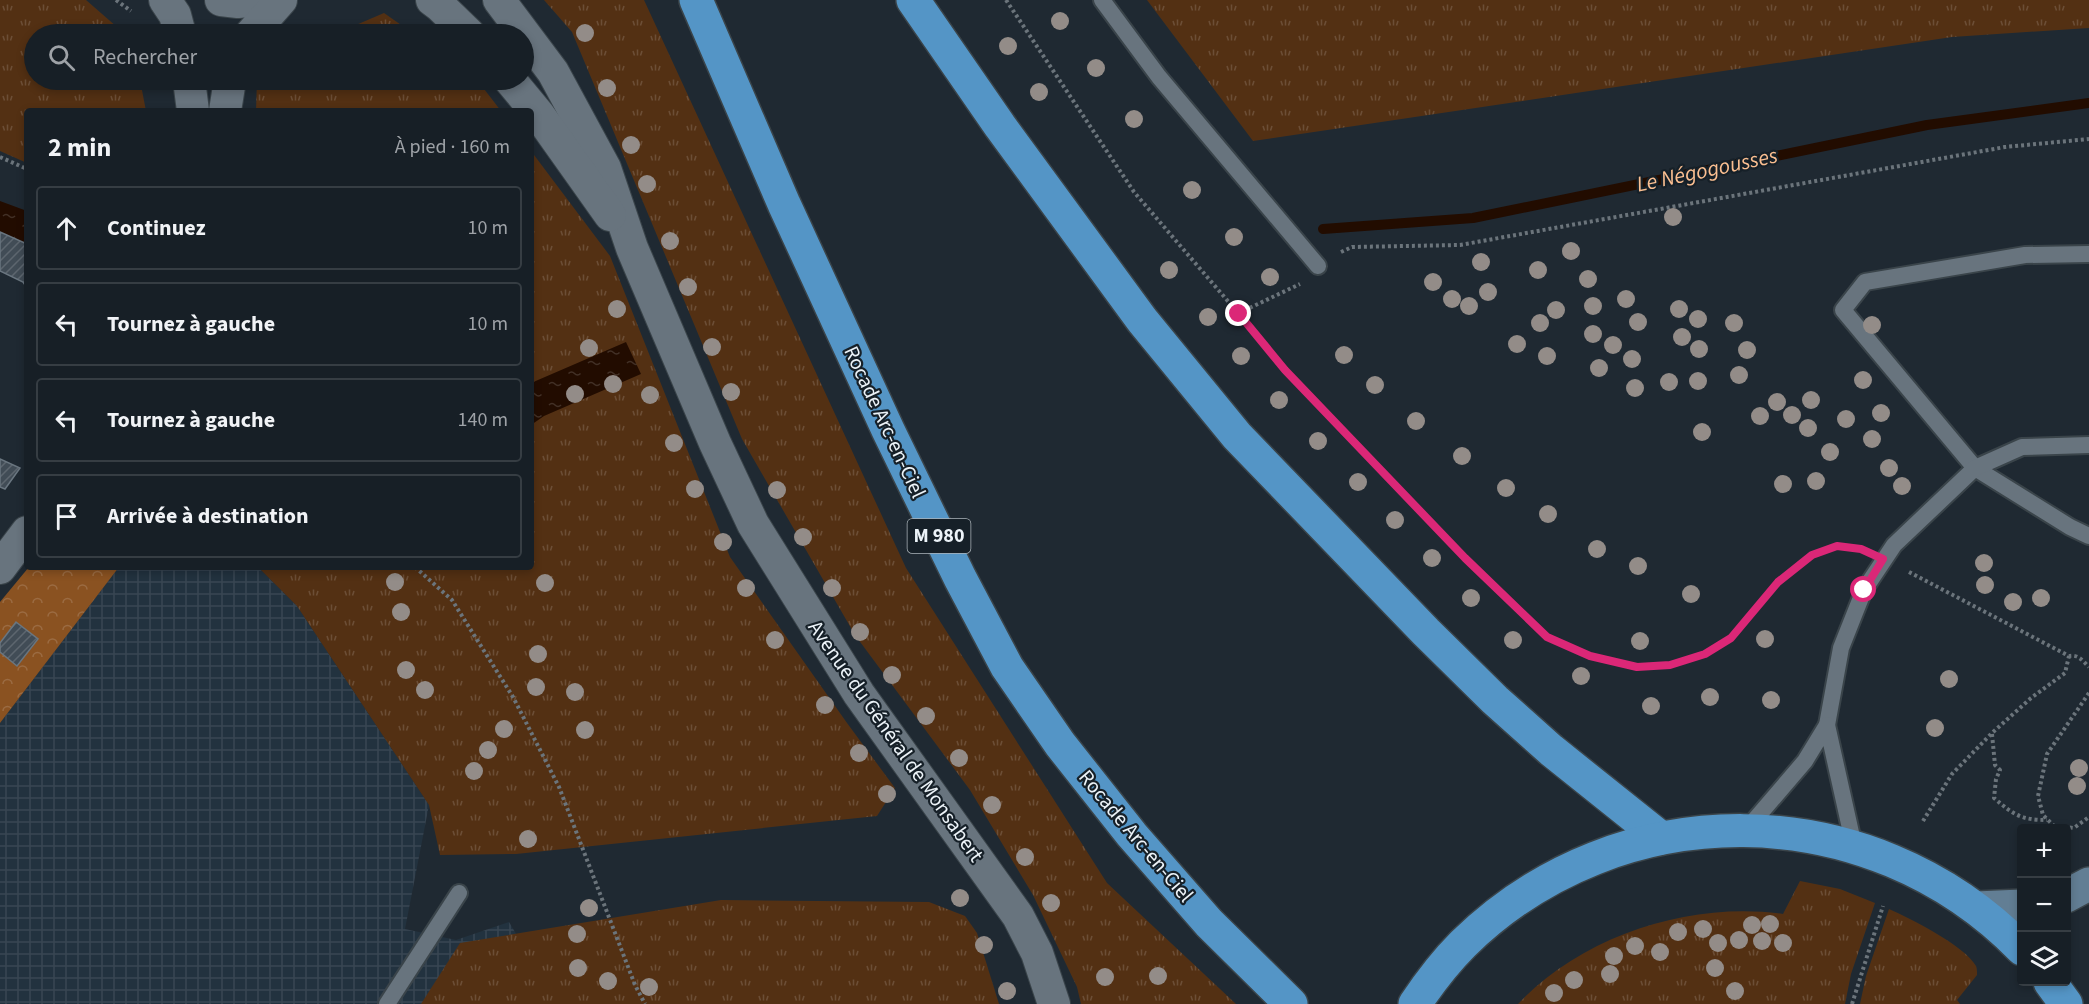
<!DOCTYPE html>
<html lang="fr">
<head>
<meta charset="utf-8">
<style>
  body { margin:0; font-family:"Source Sans 3",sans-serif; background:#242c32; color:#f1f3f6 }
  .controls { position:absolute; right:18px; bottom:18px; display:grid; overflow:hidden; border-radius:6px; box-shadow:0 3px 9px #0003 }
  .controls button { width:54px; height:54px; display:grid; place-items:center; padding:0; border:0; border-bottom:2px solid #363d43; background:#171f26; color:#f1f3f6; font:30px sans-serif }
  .stop { position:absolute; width:18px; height:18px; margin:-14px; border:4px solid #db2777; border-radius:50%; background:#fff }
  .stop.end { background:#db2777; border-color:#fff; box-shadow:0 2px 6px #0008 }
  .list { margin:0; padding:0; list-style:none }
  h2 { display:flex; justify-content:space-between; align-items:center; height:78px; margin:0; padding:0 24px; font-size:26px }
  h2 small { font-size:20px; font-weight:400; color:#9ea2a7 }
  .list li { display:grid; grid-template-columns:39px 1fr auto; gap:18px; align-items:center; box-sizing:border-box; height:84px; margin:0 12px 12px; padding:0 12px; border:2px solid #363d43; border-radius:6px }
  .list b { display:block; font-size:22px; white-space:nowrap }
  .list em { font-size:20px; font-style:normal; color:#9ea2a7 }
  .icon { flex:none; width:33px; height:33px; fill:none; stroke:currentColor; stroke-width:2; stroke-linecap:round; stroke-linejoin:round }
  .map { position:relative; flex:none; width:2089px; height:1004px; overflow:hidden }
  .search { position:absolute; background:#171f26; box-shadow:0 3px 9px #0003; left:24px; top:24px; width:510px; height:66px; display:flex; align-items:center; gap:15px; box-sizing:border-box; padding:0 21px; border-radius:33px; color:#9ea2a7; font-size:22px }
  .panel { position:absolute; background:#171f26; box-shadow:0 3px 9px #0003; left:24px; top:108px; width:510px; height:462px; border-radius:6px }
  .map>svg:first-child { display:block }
</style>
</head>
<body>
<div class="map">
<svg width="2089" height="1004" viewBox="0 0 2089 1004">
  <defs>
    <pattern id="industrial-grid" width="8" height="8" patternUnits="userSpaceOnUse" patternTransform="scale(1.5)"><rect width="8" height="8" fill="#22323f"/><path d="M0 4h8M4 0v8" fill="none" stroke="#384652"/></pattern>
    <pattern id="grass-tufts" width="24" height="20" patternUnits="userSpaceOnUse" patternTransform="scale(1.5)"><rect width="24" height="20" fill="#533013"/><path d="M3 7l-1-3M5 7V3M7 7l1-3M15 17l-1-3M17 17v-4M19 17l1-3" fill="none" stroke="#6c4e36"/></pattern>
    <pattern id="forest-crowns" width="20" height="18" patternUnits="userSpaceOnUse" patternTransform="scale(1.5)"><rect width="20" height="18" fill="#8a5221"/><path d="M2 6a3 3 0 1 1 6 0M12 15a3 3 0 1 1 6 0" fill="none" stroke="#9b6b42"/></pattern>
    <pattern id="water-ripples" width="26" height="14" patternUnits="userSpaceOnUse" patternTransform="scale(1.5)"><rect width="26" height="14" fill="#220c00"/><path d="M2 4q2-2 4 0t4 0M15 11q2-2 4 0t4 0" fill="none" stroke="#423026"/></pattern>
    <pattern id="building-hatch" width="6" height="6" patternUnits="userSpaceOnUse" patternTransform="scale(1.5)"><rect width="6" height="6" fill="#414c56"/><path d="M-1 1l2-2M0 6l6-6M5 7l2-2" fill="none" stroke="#5d666f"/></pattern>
  </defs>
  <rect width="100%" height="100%" fill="#1f2932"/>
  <polygon fill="url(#industrial-grid)" points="119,567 258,567 297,606 429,805 405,929 456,940 509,922 528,954 529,1004 0,1004 0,723"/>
  <g fill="url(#grass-tufts)">
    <polygon points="0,0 86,0 125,34 34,34 34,80 140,80 146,111 27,111 27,163 0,151"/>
    <polygon points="544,0 644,0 906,568 1107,883 1236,1004 1081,1004 1077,987 1033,895 970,790 855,635 742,439 572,32"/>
    <polygon points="1147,0 2089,0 2089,28 1952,37 1253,141"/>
    <polygon points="384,13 414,34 335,34"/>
    <polygon points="257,80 474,80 481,85 501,111 256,111"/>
    <polygon points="531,151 610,256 730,557 847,723 895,788 877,816 516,854 440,855 429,805 297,606 258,567 531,567"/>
    <path d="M1800 881 1840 889 1875 903 1851 974 1845 1004H1518C1583 935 1691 901 1783 914Z"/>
    <polygon points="721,900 929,902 965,916 977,933 999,1004 421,1004 460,943"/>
    <path d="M1889 909C1910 918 1965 946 1976 966 1977 968 1977 972 1977 975L1957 1000 1960 1004H1860L1866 976Z"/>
  </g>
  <polygon fill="url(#forest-crowns)" points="29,567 119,567 0,723 0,602"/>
  <g fill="url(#water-ripples)">
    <polygon points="0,201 27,211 27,244 0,232"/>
    <polygon points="626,342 641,374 544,416 531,425 531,383"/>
  </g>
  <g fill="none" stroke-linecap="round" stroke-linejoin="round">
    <polyline stroke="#220c00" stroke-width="10" points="1323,229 1473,218 1927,125 2089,103"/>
  </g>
  <g fill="url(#building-hatch)" stroke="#6a7680" stroke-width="1.5">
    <polygon points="0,232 27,244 27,288 23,282 0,271"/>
    <polygon points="0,459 20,468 5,489 0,487"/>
    <polygon points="16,622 38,639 17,666 0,652 0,643"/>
  </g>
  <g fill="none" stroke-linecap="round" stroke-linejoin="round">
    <g stroke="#3a444a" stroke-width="20">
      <g id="lane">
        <polyline points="1102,0 1159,77 1318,266"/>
        <polyline points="2089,254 2025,255 1865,282 1843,310 1975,468 2070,527 2089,536"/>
        <polyline points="1827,725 1841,648 1864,590 1894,545 1975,468 2022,447 2089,445"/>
        <polyline points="1746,830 1805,761 1827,725 1854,846"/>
        <polyline points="387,1004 459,893"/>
      </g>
    </g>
    <g stroke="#3a444a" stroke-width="34">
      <g id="street">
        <polyline points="165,0 175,15 180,34"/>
        <polyline points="221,0 238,2 258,0"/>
        <polyline points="432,0 440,6 469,34"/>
        <polyline points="499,0 553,72 605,168 632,248 715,443 753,524 859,694 1018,916 1037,953 1054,1004"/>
        <polyline points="251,34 281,0"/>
        <polyline points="189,80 193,111"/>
        <polyline points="510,80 539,115 610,215"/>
        <polyline points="225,111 230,80"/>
        <polyline points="0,568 27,532"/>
      </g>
    </g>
    <g stroke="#3a444a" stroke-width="36">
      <g id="secondary">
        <polyline points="2066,896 2089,884"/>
        <polyline points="1976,908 2022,906"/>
      </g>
    </g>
    <g stroke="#3a444a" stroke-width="36">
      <g id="highway">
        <polyline points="696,0 784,204 888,430 960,578 1007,667 1060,744 1132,835 1209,923 1291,1004"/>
        <polyline points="913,0 1000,126 1142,320 1237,436 1426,632 1495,700 1551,750 1661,838"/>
        <polyline points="2050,982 2066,1004"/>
        <path d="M1415 1004C1429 983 1445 962 1463 944 1619 791 1869 793 2022 949"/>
      </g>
    </g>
    <g stroke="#6b747b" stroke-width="4" stroke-dasharray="3 3" stroke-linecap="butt">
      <polyline points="116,0 131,11"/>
      <polyline points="1006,0 1134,192 1239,314 1285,370 1465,558 1547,637 1590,656 1637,667 1670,665 1705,654 1731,638 1778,582 1812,555 1837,546 1859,548"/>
      <polyline points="0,157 27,169"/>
      <polyline points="1341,252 1352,247 1460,245 2005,147 2089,139"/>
      <polyline points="1239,313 1300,284"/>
      <polyline points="415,567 452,600 513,697 559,787 635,985 645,1004"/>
      <path d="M1909 572 2069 656C2078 654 2083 661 2089 667"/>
      <polyline points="2089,693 2047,754 2038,796 2043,815 2054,826 2074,828 2089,817"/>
      <path d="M1992 734 1995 765 2000 770 1996 779 1994 798C2014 815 2021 820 2047 820"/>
      <polyline points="1923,821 1952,774 1992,733 2031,698 2065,673 2069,656"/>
      <polyline points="1852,1004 1883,906"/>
    </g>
    <use href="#lane" stroke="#68747e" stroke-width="16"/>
    <use href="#street" stroke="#68747e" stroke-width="32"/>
    <use href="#secondary" stroke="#627e94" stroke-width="33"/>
    <use href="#highway" stroke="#5495c6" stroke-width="33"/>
  </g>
  <g fill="#938c88">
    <circle cx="1060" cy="21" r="9"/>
    <circle cx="585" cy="33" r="9"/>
    <circle cx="1008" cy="46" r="9"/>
    <circle cx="1096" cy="68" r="9"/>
    <circle cx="607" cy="88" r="9"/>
    <circle cx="1039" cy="92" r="9"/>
    <circle cx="1134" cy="119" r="9"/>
    <circle cx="631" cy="145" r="9"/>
    <circle cx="647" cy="184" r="9"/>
    <circle cx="1192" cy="190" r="9"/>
    <circle cx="1673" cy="217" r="9"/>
    <circle cx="1234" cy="237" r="9"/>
    <circle cx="670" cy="241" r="9"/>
    <circle cx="1571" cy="251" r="9"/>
    <circle cx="1481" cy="262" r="9"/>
    <circle cx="1169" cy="270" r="9"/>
    <circle cx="1538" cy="270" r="9"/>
    <circle cx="1270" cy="277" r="9"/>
    <circle cx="1588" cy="279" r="9"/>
    <circle cx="1433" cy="282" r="9"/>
    <circle cx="688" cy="287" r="9"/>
    <circle cx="1488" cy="292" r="9"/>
    <circle cx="1452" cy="299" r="9"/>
    <circle cx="1626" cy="299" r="9"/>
    <circle cx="1469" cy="306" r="9"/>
    <circle cx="1593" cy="306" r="9"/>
    <circle cx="617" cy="309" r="9"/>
    <circle cx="1679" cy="309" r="9"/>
    <circle cx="1556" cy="310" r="9"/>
    <circle cx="1208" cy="317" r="9"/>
    <circle cx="1698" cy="319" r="9"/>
    <circle cx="1638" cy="322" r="9"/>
    <circle cx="1540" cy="323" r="9"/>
    <circle cx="1734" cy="323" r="9"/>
    <circle cx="1872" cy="325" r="9"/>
    <circle cx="1593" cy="334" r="9"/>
    <circle cx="1682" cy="337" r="9"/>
    <circle cx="1517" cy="344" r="9"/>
    <circle cx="1613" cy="345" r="9"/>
    <circle cx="712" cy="347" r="9"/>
    <circle cx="589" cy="348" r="9"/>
    <circle cx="1699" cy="349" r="9"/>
    <circle cx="1747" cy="350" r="9"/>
    <circle cx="1344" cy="355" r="9"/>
    <circle cx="1241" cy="356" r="9"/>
    <circle cx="1547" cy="356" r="9"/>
    <circle cx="1632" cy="359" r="9"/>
    <circle cx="1599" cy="368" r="9"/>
    <circle cx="1739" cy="375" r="9"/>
    <circle cx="1863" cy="380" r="9"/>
    <circle cx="1698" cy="381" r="9"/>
    <circle cx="1669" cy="382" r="9"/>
    <circle cx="613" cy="384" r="9"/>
    <circle cx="1375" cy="385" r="9"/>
    <circle cx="1635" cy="388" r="9"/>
    <circle cx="731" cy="392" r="9"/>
    <circle cx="575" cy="394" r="9"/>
    <circle cx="650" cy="395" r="9"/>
    <circle cx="1279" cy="400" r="9"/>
    <circle cx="1811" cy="400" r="9"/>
    <circle cx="1777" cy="402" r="9"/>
    <circle cx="1881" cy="413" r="9"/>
    <circle cx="1792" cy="415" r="9"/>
    <circle cx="1760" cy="416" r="9"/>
    <circle cx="1846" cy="419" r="9"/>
    <circle cx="1416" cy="421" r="9"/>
    <circle cx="1808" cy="428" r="9"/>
    <circle cx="1702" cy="432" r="9"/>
    <circle cx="1872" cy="439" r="9"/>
    <circle cx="1318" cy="441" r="9"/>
    <circle cx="674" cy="443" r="9"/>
    <circle cx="1830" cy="452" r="9"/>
    <circle cx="1462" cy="456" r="9"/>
    <circle cx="1889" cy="468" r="9"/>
    <circle cx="1816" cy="481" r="9"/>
    <circle cx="1358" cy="482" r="9"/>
    <circle cx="1783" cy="484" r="9"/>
    <circle cx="1902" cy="486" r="9"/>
    <circle cx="1506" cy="488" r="9"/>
    <circle cx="695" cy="489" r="9"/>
    <circle cx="777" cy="490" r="9"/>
    <circle cx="1548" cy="514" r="9"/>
    <circle cx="1395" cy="520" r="9"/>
    <circle cx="803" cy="537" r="9"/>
    <circle cx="723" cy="542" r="9"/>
    <circle cx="1597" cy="549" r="9"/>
    <circle cx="1432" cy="558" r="9"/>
    <circle cx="1984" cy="563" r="9"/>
    <circle cx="1638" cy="566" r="9"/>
    <circle cx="395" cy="582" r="9"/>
    <circle cx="545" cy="583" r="9"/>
    <circle cx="1985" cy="585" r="9"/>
    <circle cx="746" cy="588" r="9"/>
    <circle cx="832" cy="588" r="9"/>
    <circle cx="1691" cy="594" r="9"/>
    <circle cx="1471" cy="598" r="9"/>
    <circle cx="2041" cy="598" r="9"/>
    <circle cx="2013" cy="602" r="9"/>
    <circle cx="401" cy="612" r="9"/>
    <circle cx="860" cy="632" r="9"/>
    <circle cx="1765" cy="639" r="9"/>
    <circle cx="775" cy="640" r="9"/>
    <circle cx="1513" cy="640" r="9"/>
    <circle cx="1640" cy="641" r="9"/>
    <circle cx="538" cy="654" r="9"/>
    <circle cx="406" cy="670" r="9"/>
    <circle cx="892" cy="675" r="9"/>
    <circle cx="1581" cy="676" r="9"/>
    <circle cx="1949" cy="679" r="9"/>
    <circle cx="536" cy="687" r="9"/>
    <circle cx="425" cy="690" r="9"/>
    <circle cx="575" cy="692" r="9"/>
    <circle cx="1710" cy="697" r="9"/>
    <circle cx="1771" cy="700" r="9"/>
    <circle cx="825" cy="705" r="9"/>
    <circle cx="1651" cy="706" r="9"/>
    <circle cx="926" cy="716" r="9"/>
    <circle cx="1935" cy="728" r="9"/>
    <circle cx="504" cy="729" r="9"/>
    <circle cx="585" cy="730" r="9"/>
    <circle cx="488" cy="750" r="9"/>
    <circle cx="859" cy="753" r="9"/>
    <circle cx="959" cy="758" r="9"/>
    <circle cx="2079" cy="768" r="9"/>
    <circle cx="474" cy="771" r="9"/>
    <circle cx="2077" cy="786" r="9"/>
    <circle cx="887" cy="794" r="9"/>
    <circle cx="992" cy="805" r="9"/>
    <circle cx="528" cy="839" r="9"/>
    <circle cx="1025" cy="857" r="9"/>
    <circle cx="960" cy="898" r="9"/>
    <circle cx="1051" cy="903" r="9"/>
    <circle cx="589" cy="908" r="9"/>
    <circle cx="1770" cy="924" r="9"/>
    <circle cx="1752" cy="925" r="9"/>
    <circle cx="1703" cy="929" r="9"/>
    <circle cx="1678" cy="932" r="9"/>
    <circle cx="577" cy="934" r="9"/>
    <circle cx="1739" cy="940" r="9"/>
    <circle cx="1762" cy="941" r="9"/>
    <circle cx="1718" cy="943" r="9"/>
    <circle cx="1783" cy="943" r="9"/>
    <circle cx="984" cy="945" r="9"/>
    <circle cx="1635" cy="946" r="9"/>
    <circle cx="1660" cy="952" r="9"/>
    <circle cx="1614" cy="956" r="9"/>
    <circle cx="578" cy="968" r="9"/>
    <circle cx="1715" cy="968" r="9"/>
    <circle cx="1610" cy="974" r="9"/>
    <circle cx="1158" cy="976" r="9"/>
    <circle cx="1105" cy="977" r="9"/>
    <circle cx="1574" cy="980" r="9"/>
    <circle cx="608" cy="981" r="9"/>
    <circle cx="649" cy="987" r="9"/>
    <circle cx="1007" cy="991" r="9"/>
    <circle cx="1735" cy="991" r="9"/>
    <circle cx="1554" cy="993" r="9"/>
  </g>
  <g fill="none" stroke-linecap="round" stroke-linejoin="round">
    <polyline stroke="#db2777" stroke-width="8" points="1239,314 1285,370 1465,558 1547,637 1590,656 1637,667 1670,665 1705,654 1731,638 1778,582 1812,555 1837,546 1861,549 1883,559 1864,590"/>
  </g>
  <g text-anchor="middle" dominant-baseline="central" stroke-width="4.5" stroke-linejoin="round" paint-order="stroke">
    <rect fill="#162028" stroke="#acb4ba" stroke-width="1.5" x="907.5" y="519" width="63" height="34" rx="4.5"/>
    <g font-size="20" font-weight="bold" fill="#ecf3f8">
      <text x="939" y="536">M 980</text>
    </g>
    <g font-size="21" fill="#ecf3f8" stroke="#162028">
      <text transform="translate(885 422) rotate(65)">Rocade Arc-en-Ciel</text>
      <text transform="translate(896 741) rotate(55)">Avenue du Général de Monsabert</text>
      <text transform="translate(1136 836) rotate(50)">Rocade Arc-en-Ciel</text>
    </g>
    <g font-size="22" font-style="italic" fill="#fbbf91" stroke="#162028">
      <text transform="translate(1707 170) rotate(-12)">Le Négogousses</text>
    </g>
  </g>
</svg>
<div class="controls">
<button>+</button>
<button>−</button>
<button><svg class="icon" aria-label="layers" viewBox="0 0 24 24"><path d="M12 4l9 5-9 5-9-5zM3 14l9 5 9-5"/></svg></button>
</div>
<div class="stop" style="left:1864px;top:590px"></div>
<div class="stop end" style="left:1239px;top:314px"></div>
<div class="search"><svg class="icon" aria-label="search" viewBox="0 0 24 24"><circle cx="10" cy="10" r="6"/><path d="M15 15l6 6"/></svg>Rechercher</div>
<section class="panel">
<h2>2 min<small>À pied · 160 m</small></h2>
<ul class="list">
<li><svg class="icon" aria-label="ahead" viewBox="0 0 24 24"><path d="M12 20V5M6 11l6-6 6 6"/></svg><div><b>Continuez</b></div><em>10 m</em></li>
<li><svg class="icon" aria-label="left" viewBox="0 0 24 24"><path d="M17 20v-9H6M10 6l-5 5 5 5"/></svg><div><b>Tournez à gauche</b></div><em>10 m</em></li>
<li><svg class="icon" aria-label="left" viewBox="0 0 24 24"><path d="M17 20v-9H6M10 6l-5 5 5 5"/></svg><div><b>Tournez à gauche</b></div><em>140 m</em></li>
<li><svg class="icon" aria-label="arrive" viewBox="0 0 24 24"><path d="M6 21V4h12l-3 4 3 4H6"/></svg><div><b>Arrivée à destination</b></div></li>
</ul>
</section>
</div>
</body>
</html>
